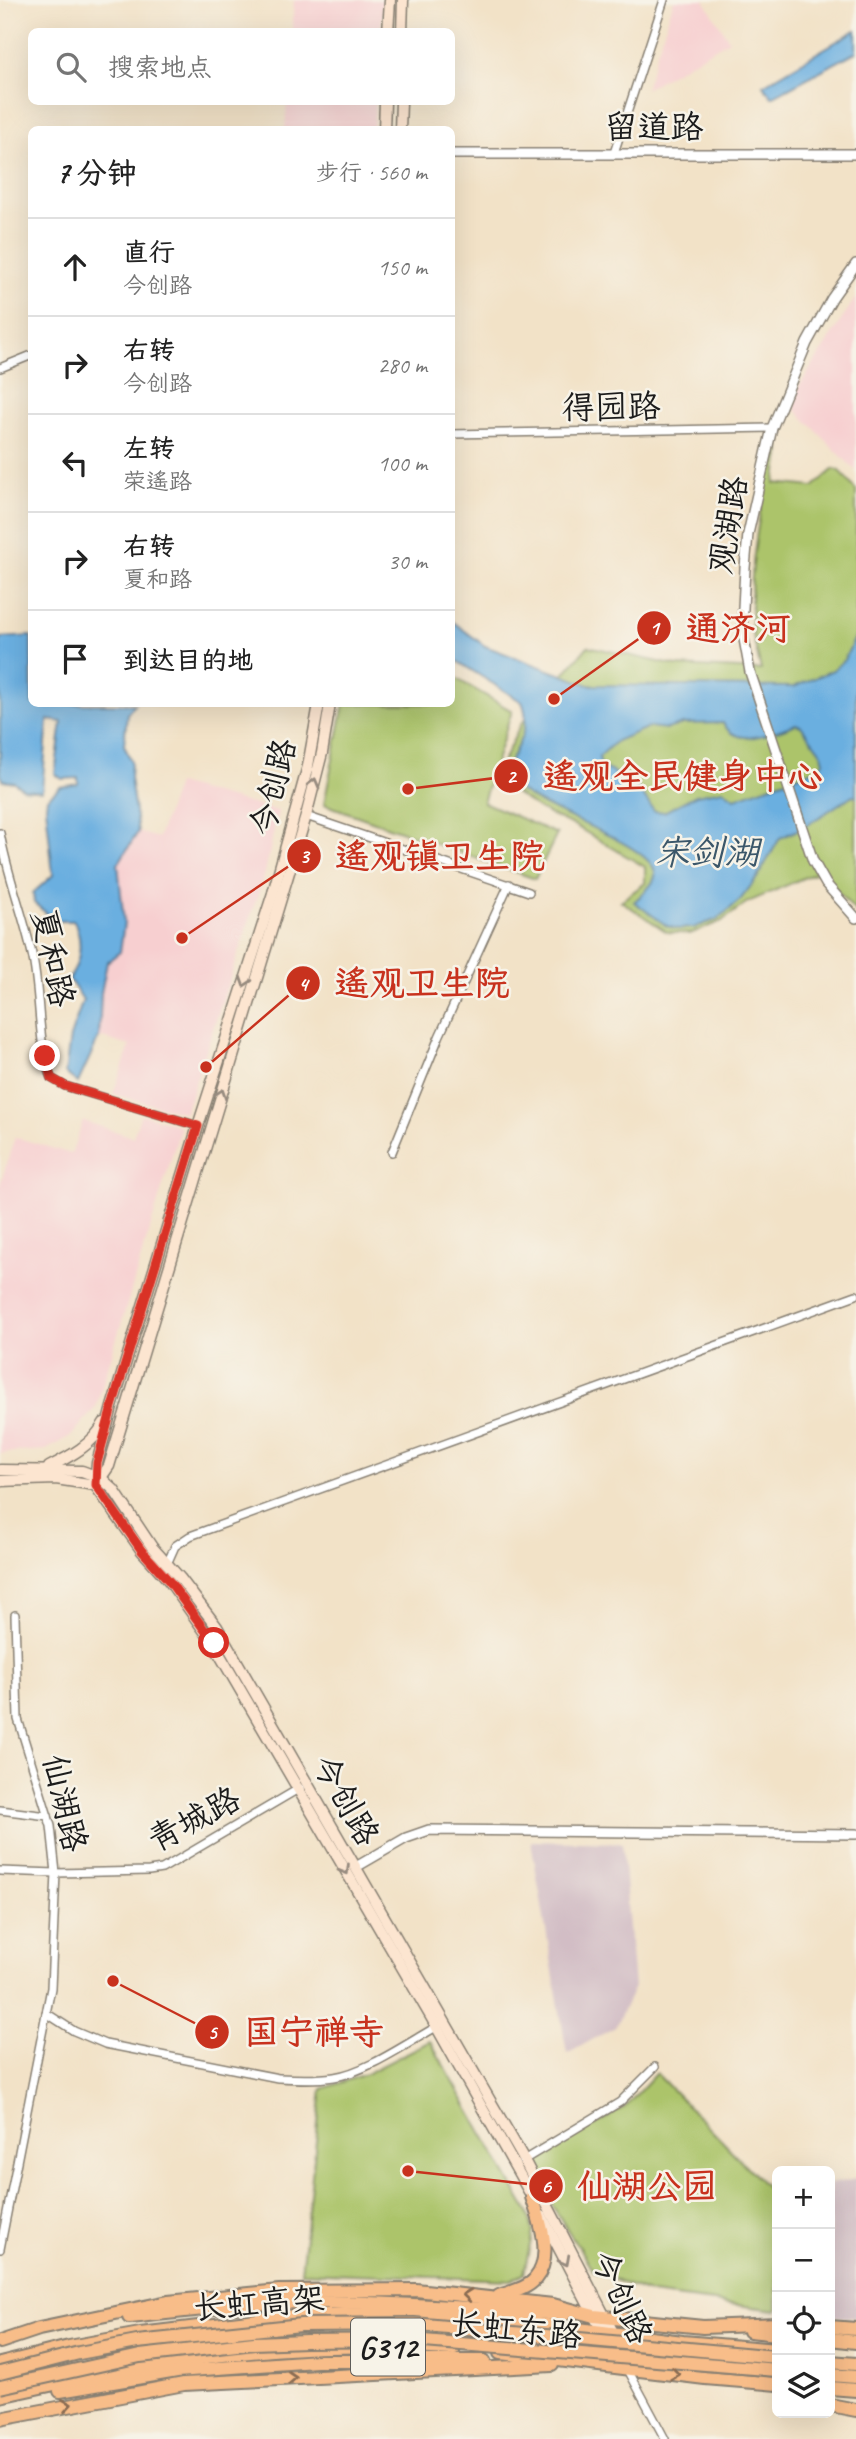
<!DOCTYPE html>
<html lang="zh">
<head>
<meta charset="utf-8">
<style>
  body { margin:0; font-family:Caveat,"LXGW WenKai TC",sans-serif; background:#f2f2f2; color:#222 }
  .controls { position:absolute; right:21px; bottom:21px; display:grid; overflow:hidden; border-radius:10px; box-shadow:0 7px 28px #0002 }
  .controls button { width:63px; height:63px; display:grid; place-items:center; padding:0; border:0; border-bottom:2px solid #e0e0e0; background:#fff; color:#222; font:35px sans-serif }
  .stop { position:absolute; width:21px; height:21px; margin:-16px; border:5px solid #d93025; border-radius:50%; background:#fff }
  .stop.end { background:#d93025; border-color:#fff; box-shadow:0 2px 7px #0008 }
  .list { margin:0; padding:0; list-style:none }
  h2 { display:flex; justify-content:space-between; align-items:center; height:91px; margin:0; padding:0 28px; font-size:30px }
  h2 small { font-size:23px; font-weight:400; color:#767676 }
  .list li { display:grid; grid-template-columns:46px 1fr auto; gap:21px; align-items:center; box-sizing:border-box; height:98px; padding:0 28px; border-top:2px solid #e0e0e0 }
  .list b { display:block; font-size:26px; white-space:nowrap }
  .list p { margin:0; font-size:23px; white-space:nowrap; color:#767676 }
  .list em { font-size:23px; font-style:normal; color:#767676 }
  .icon { flex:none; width:38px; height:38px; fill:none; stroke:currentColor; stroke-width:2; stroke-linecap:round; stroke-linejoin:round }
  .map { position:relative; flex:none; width:856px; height:2439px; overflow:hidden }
  .search { position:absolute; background:#fff; box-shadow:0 7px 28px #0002; left:28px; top:28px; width:427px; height:77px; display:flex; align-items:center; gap:18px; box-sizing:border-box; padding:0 24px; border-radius:10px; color:#767676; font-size:26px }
  .panel { position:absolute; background:#fff; box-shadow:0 7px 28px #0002; left:28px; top:126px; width:427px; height:581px; border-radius:10px }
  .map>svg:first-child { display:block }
</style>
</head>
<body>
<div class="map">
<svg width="856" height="2439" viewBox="0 0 856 2439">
  <rect width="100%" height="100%" fill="#f7f3e8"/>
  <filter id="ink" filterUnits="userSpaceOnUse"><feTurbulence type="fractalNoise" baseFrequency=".0143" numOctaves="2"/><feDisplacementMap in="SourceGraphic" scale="14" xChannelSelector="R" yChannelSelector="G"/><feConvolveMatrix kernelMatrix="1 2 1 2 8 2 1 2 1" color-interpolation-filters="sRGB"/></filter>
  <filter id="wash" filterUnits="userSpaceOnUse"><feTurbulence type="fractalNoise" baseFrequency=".00686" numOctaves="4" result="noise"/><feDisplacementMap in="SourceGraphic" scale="28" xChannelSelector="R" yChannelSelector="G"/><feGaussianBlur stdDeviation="1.57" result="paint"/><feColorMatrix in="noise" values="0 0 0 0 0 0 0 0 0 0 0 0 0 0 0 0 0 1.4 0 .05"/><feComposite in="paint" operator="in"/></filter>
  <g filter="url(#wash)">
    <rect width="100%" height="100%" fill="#f2e2c7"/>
    <g fill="#f7cfd0">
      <polygon points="294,0 383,0 381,31 292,31"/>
      <polygon points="674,0 704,0 729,40 645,89"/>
      <polygon points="287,102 375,102 373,129 285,129"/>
      <polygon points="856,297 856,471 795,409 795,393"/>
      <polygon points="177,784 278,811 265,873 185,1113 113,1094 130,1046 99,1037 101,993 107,962 120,952 124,923 118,864 138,832 158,838"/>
      <polygon points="141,1114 181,1126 96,1407 72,1435 46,1450 0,1453 0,1185 15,1137 71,1154 83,1121 133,1137"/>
    </g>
    <g fill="#d2bdc5">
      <polygon points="531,1841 622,1843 634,1987 615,2027 567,2054"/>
      <polygon points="856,2179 856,2318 830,2316 830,2184"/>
    </g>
    <g fill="#acc46a" stroke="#647043" stroke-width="2">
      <path d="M771 447 781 449 775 483 813 487 834 469 840 471 856 490V912L819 871 746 903 722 921 690 934 667 932 621 901 645 883V867L575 826 540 810 505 786 499 769 521 724 588 646 677 666 761 670C758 656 753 641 752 627 747 567 762 507 771 447Z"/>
      <polygon points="452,676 512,711 483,802 557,834 535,879 324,804 344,704 452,704"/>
      <polygon points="430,2041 528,2213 533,2231 524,2273 511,2280 301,2272 322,2089 366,2074"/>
      <polygon points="656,2073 777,2198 777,2310 651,2294 594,2272 552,2205 534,2162 625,2107"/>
    </g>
    <g fill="#6aafe0" stroke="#43667e" stroke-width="2" fill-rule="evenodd">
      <polygon points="856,30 856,52 772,97 763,85"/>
      <path d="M452 621 485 646 589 685 794 687 833 670 844 660 856 636V797L853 795 804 827 780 838 757 878 740 900 718 919 693 928 678 929 667 926 634 902C641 895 657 883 655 872 649 842 538 811 512 784 509 781 507 774 505 770 516 748 533 726 522 702L452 658ZM723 723C738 750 774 732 796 724L801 726 822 754 824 762 817 769 735 798 723 790 696 795 664 812 654 811 633 781 601 767 599 757 616 741 649 727 667 729 683 724Z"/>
      <path d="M31 636 32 704H135L127 714 124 745 131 761 130 778 138 832 118 864 124 923 120 952 107 962 101 993 99 1037 78 1083 65 1073 70 1037 83 1000 69 979C81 962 83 940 74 921H56L34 903 33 893 53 875 46 806 47 798 60 787 78 784V778L62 779 55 774 62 722 48 720 42 791 24 789 14 782 2 780 0 770V638Z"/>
    </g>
  </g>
  <g filter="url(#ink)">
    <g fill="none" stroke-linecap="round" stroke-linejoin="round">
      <g stroke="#877f72" stroke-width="10">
        <g id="minor">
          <polyline points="614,153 664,0"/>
          <polyline points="0,368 32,355"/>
          <polyline points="452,434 772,428"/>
          <polyline points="306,816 529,892"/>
          <path d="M0 833C7 874 23 913 32 954 41 992 37 1045 51 1078L65 1086 198 1126"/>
          <polyline points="392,1152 439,1037 509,884"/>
          <polyline points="167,1564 175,1546 190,1536 856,1295"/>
          <polyline points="0,1810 48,1816"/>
          <polyline points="0,1871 56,1873 149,1871 162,1869 300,1788"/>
          <path d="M46 2013 74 2031 105 2044 278 2078C297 2079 315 2080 334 2077 365 2073 409 2042 438 2026"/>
          <polyline points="522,2161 620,2102 655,2067"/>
          <polyline points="0,2249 51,1988 56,1873 51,1826 18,1719 15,1615"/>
          <polyline points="627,2368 665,2439"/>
        </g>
      </g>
      <g stroke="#877f72" stroke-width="12">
        <g id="tertiary">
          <polyline points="452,154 856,154"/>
          <polyline points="856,264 832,298 807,343 772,428 748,534 745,568 742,628 750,672 813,861 826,884 856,918"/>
          <polyline points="356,1867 406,1838 429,1830 856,1834"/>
        </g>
      </g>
      <g stroke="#877f72" stroke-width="13">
        <g id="secondary">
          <polyline points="388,32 390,0"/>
          <polyline points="402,32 403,0"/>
          <polyline points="384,130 385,102"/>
          <polyline points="400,130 401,102"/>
          <polyline points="319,704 308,766 273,893 198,1126 112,1407 97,1463 95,1485 142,1551 170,1582 213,1643 431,2017 535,2202"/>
          <path d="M49 1467C69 1457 94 1444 104 1423"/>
          <polyline points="0,1470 82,1471 101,1478 114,1490 152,1547 180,1578 217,1627 522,2156 616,2338"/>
          <polyline points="0,1481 56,1479 95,1485"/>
          <polyline points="98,1482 109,1466 306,816 322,753 330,704"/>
          <polyline points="542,2216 602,2331 623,2361"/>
        </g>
      </g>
      <g stroke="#877f72" stroke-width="16">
        <g id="trunk">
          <path d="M499 2296C510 2292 527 2289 535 2279 554 2257 540 2221 532 2197"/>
          <path d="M129 2317C189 2311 250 2302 310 2302 395 2302 480 2309 565 2314"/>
          <polyline points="830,2327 856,2329"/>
          <polyline points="750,2331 777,2334"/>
          <polyline points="830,2339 856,2342"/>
          <polyline points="0,2342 39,2329 168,2302 279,2291 416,2290 553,2305 594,2316 703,2327 777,2324"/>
          <polyline points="500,2353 705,2378 777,2384"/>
          <polyline points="830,2362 856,2364"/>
          <polyline points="0,2364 69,2347 140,2334 280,2317 345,2314 442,2316 514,2321 683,2342 777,2350"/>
          <polyline points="830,2375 856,2377"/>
          <polyline points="830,2388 856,2390"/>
          <polyline points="60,2391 177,2371 317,2361 484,2361"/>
          <path d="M0 2396C99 2373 203 2353 305 2348 354 2345 404 2347 454 2349"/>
          <polyline points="830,2405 856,2410"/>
          <polyline points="0,2419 184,2384 552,2365"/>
        </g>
      </g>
      <use href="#minor" stroke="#fff" stroke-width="7"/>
      <use href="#tertiary" stroke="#fff" stroke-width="9"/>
      <use href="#secondary" stroke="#fce5d0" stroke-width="10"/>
      <use href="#trunk" stroke="#f8bd89" stroke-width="12"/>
      <g stroke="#877f72" stroke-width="16" stroke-linecap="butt">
        <g id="trunk-bridge">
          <polyline points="0,2373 79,2353 137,2342 301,2325 414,2324 777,2357"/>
          <polyline points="0,2387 140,2356 254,2343 306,2341 412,2340 777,2370"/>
        </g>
      </g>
      <use href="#trunk-bridge" stroke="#f8bd89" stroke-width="12"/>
    </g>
    <defs><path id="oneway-chevron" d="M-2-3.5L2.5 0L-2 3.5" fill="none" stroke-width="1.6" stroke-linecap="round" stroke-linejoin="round" transform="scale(1.75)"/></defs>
    <g stroke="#978b7f">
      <use href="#oneway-chevron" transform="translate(314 783) rotate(-75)"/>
      <use href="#oneway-chevron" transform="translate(245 982) rotate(108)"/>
      <use href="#oneway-chevron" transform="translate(221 1094) rotate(-72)"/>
      <use href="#oneway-chevron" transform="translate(345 1870) rotate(59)"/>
      <use href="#oneway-chevron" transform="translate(565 2261) rotate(62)"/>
    </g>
    <g stroke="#8a6c52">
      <use href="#oneway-chevron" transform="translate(467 2295) rotate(-174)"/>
      <use href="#oneway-chevron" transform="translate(675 2374) rotate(8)"/>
      <use href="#oneway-chevron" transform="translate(292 2378) rotate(-3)"/>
      <use href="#oneway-chevron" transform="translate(67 2405) rotate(-10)"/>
    </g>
  </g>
  <g fill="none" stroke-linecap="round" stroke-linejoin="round" filter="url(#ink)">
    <polyline stroke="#d93025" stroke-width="9" points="45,1056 51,1078 65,1086 198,1126 112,1407 97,1463 96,1485 142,1551 170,1582 214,1643"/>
  </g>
  <g text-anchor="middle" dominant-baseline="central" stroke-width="5" stroke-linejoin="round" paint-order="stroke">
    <rect fill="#f7f3e8" stroke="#5e5c59" stroke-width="2" x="351" y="2318.5" width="74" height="57" rx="5"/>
    <g font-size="32" font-weight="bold" fill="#1c1c1c">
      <text x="388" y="2347">G312</text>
    </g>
    <g font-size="33" fill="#1c1c1c" stroke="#f7f3e8">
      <text x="654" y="127">留道路</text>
      <text transform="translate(611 407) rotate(-1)">得园路</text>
      <text transform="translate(728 525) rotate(-81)">观湖路</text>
      <text transform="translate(273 787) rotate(-76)">今创路</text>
      <text transform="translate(53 958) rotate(78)">夏和路</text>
      <text transform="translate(346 1800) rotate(60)">今创路</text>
      <text transform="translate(65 1803) rotate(77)">仙湖路</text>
      <text transform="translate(194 1819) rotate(-28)">青城路</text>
      <text transform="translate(622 2297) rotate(65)">今创路</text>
      <text transform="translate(259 2303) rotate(-4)">长虹高架</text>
      <text transform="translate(516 2329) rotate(6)">长虹东路</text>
    </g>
    <g font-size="35" font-style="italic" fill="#3b576a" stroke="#f7f3e8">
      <text x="707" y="852">宋剑湖</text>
    </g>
  </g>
  <path fill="none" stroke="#c8321e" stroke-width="2.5" d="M554 699L654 628M408 789L511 776M182 938L304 856M206 1067L303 983M113 1981L212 2032M408 2171L546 2186"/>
  <g fill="#c8321e" stroke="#f7f3e8" stroke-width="2.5">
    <circle cx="554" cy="699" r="7"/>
    <circle cx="408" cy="789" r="7"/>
    <circle cx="182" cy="938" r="7"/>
    <circle cx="206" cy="1067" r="7"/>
    <circle cx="113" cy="1981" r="7"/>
    <circle cx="408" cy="2171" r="7"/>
    <circle cx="654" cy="628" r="18"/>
    <circle cx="511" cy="776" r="18"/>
    <circle cx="304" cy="856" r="18"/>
    <circle cx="303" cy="983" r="18"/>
    <circle cx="212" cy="2032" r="18"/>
    <circle cx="546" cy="2186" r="18"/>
  </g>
  <g font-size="21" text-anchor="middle" font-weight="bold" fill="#fff">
    <text x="654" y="635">1</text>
    <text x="511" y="783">2</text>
    <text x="304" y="863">3</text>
    <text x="303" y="991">4</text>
    <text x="212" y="2039">5</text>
    <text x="546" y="2193">6</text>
  </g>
  <g font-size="35" text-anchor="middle" font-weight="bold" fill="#c8321e" stroke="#f7f3e8" stroke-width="5" stroke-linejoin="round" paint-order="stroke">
    <text x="738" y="640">通济河</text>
    <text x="683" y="788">遥观全民健身中心</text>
    <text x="440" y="868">遥观镇卫生院</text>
    <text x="422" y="995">遥观卫生院</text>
    <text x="314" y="2044">国宁禅寺</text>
    <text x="647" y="2198">仙湖公园</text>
  </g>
</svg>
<div class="controls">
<button>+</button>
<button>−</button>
<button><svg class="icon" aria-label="locate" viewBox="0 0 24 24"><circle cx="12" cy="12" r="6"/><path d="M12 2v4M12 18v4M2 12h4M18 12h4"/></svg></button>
<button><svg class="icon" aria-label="layers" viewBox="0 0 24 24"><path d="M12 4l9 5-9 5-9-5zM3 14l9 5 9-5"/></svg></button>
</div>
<div class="stop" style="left:214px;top:1643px"></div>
<div class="stop end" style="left:45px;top:1056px"></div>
<div class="search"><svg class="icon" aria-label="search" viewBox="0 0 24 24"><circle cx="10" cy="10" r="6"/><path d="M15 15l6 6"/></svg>搜索地点</div>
<section class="panel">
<h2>7 分钟<small>步行 · 560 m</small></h2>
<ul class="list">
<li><svg class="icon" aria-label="ahead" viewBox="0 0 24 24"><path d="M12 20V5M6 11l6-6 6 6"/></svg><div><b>直行</b><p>今创路</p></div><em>150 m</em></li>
<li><svg class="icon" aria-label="right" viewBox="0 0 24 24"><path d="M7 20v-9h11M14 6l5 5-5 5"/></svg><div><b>右转</b><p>今创路</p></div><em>280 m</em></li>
<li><svg class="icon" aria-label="left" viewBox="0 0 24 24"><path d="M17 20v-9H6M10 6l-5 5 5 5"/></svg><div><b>左转</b><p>荣遥路</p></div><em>100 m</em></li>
<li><svg class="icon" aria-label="right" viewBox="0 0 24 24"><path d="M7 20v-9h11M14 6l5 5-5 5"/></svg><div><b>右转</b><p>夏和路</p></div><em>30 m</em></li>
<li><svg class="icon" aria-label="arrive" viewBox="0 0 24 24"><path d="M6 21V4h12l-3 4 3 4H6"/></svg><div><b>到达目的地</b></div></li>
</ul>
</section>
</div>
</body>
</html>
